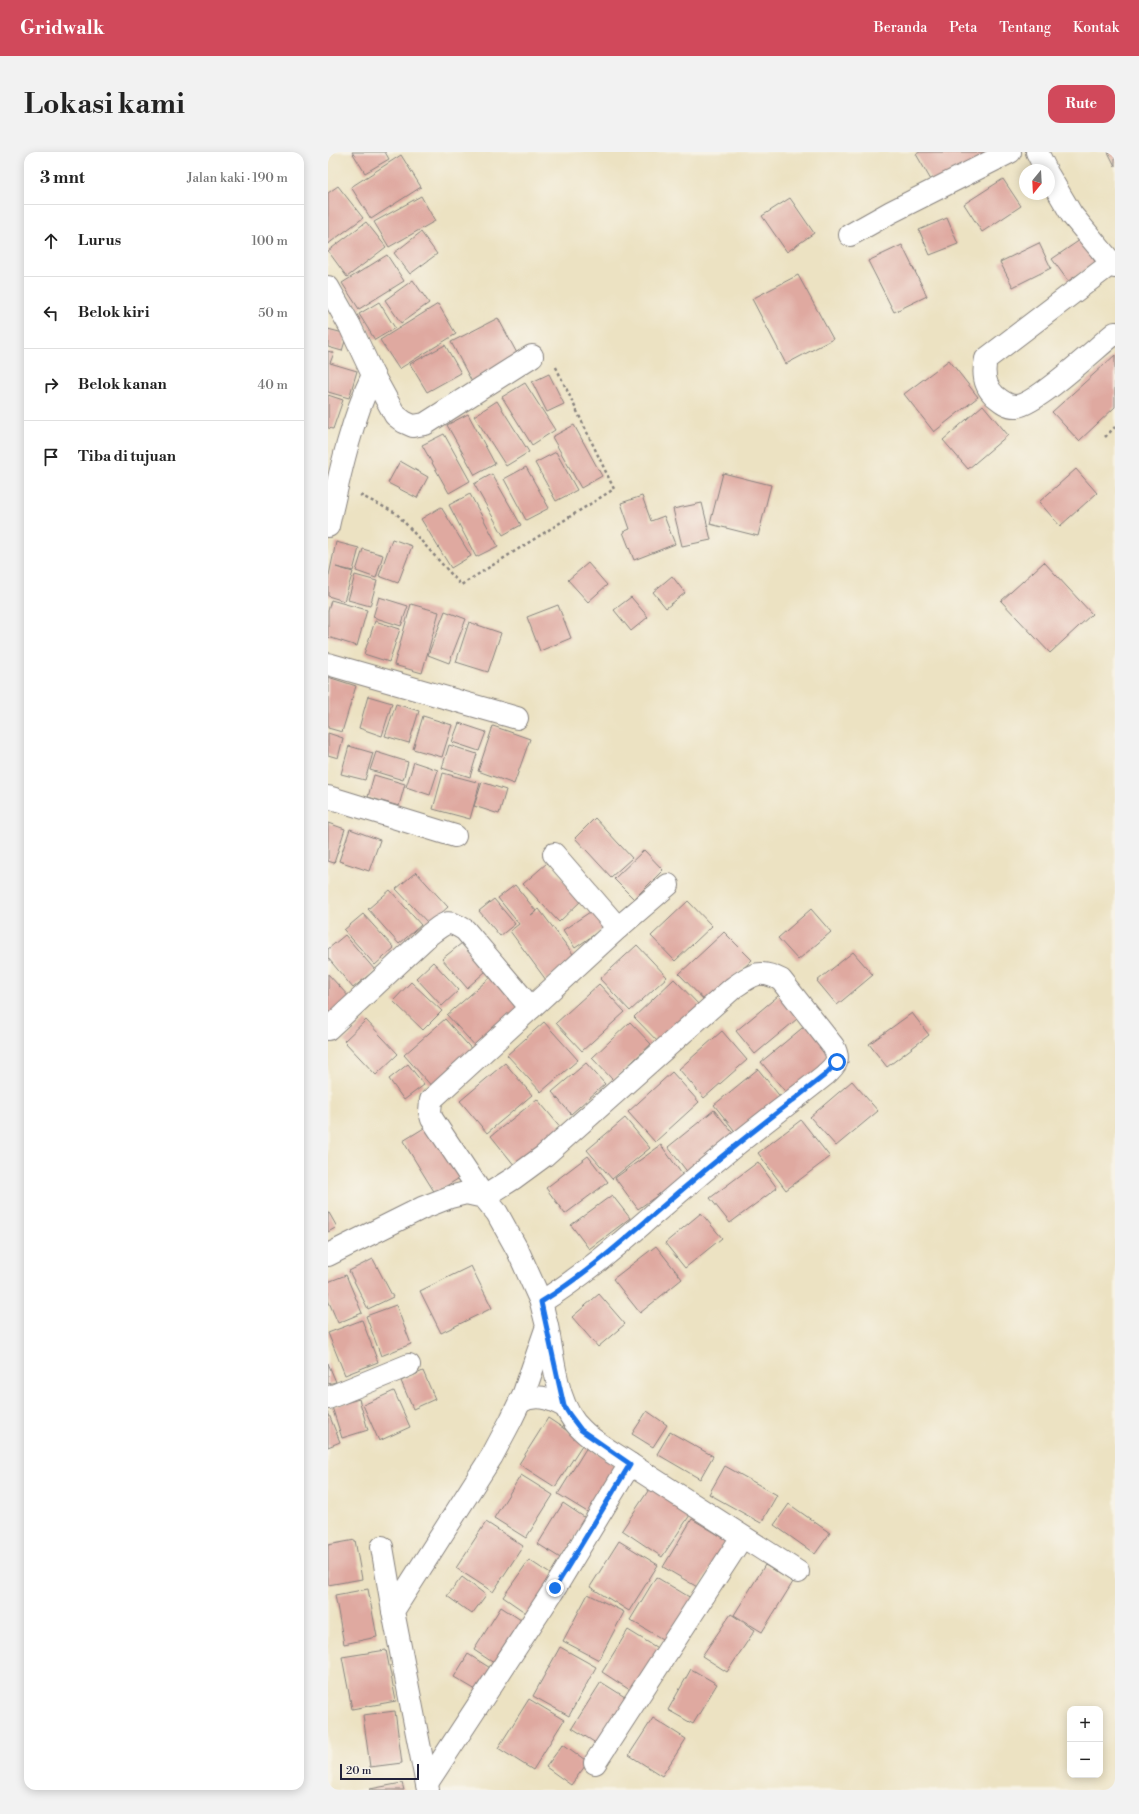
<!DOCTYPE html>
<html lang="id">
<head>
<meta charset="utf-8">
<style>
  body { margin:0; font-family:"Libre Bodoni",serif; background:#f2f2f2; color:#222 }
  .controls { position:absolute; right:12px; bottom:12px; display:grid; overflow:hidden; border-radius:8px; box-shadow:0 2px 10px #0003 }
  .controls button { width:36px; height:36px; display:grid; place-items:center; padding:0; border:0; border-bottom:1px solid #e0e0e0; background:#fff; color:#222; font:20px sans-serif }
  .compass { position:absolute; left:691px; top:12px; width:36px; height:36px; border-radius:50%; background:#fff; box-shadow:0 2px 10px #0003; rotate:198deg }
  .scale { position:absolute; left:12px; bottom:10px; width:79px; box-sizing:border-box; padding-left:4px; border:2px solid #22223b; border-top:0; font-size:11px; line-height:14px; white-space:nowrap; color:#22223b; -webkit-text-stroke:3px #f7f3e8; paint-order:stroke }
  .stop { position:absolute; width:12px; height:12px; margin:-9px; border:3px solid #1a73e8; border-radius:50%; background:#fff }
  .stop.end { background:#1a73e8; border-color:#fff; box-shadow:0 1px 4px #0008 }
  .list { margin:0; padding:0; list-style:none }
  h2 { display:flex; justify-content:space-between; align-items:center; height:52px; margin:0; padding:0 16px; font-size:17px }
  h2 small { font-size:13px; font-weight:400; color:#767676 }
  .list li { display:grid; grid-template-columns:26px 1fr auto; gap:12px; align-items:center; box-sizing:border-box; height:72px; padding:0 16px; border-top:1px solid #e0e0e0 }
  .list b { display:block; font-size:15px; white-space:nowrap }
  .list em { font-size:13px; font-style:normal; color:#767676 }
  .icon { flex:none; width:22px; height:22px; fill:none; stroke:currentColor; stroke-width:2; stroke-linecap:round; stroke-linejoin:round }
  .map { position:relative; flex:none; width:787px; height:1638px; overflow:hidden; border-radius:12px }
  header { display:flex; align-items:center; gap:24px; box-sizing:border-box; height:56px; padding:0 20px; background:#d1495b; color:#fff }
  header strong { font-size:19px }
  nav { display:flex; gap:22px; margin-inline-start:auto; font-size:14px }
  .intro { display:flex; align-items:center; justify-content:space-between; box-sizing:border-box; height:96px; padding:0 24px }
  h1 { margin:0; font-size:28px }
  .button { padding:10px 18px; border-radius:12px; background:#d1495b; color:#fff; font-size:14px; font-weight:700 }
  main { display:flex; gap:24px; padding:0 24px }
  aside { flex:1; background:#fff; border-radius:12px; box-shadow:0 2px 10px #0003 }
  .map>svg:first-child { display:block }
</style>
</head>
<body>
<header>
<strong>Gridwalk</strong>
<nav><a>Beranda</a><a>Peta</a><a>Tentang</a><a>Kontak</a></nav>
</header>
<div class="intro"><h1>Lokasi kami</h1><a class="button">Rute</a></div>
<main>
<aside>
<h2>3 mnt<small>Jalan kaki · 190 m</small></h2>
<ul class="list">
<li><svg class="icon" aria-label="ahead" viewBox="0 0 24 24"><path d="M12 20V5M6 11l6-6 6 6"/></svg><div><b>Lurus</b></div><em>100 m</em></li>
<li><svg class="icon" aria-label="left" viewBox="0 0 24 24"><path d="M17 20v-9H6M10 6l-5 5 5 5"/></svg><div><b>Belok kiri</b></div><em>50 m</em></li>
<li><svg class="icon" aria-label="right" viewBox="0 0 24 24"><path d="M7 20v-9h11M14 6l5 5-5 5"/></svg><div><b>Belok kanan</b></div><em>40 m</em></li>
<li><svg class="icon" aria-label="arrive" viewBox="0 0 24 24"><path d="M6 21V4h12l-3 4 3 4H6"/></svg><div><b>Tiba di tujuan</b></div></li>
</ul>
</aside>
<div class="map">
<svg width="787" height="1638" viewBox="0 0 787 1638">
  <rect width="100%" height="100%" fill="#f7f3e8"/>
  <filter id="ink" filterUnits="userSpaceOnUse"><feTurbulence type="fractalNoise" baseFrequency=".025" numOctaves="2"/><feDisplacementMap in="SourceGraphic" scale="8" xChannelSelector="R" yChannelSelector="G"/><feConvolveMatrix kernelMatrix="1 2 1 2 8 2 1 2 1" color-interpolation-filters="sRGB"/></filter>
  <filter id="wash" filterUnits="userSpaceOnUse"><feTurbulence type="fractalNoise" baseFrequency=".012" numOctaves="4" result="noise"/><feDisplacementMap in="SourceGraphic" scale="16" xChannelSelector="R" yChannelSelector="G"/><feGaussianBlur stdDeviation="0.9" result="paint"/><feColorMatrix in="noise" values="0 0 0 0 0 0 0 0 0 0 0 0 0 0 0 0 0 1.4 0 .05"/><feComposite in="paint" operator="in"/></filter>
  <g filter="url(#wash)">
    <rect width="100%" height="100%" fill="#ece2c2"/>
    <g id="blocks">
      <g fill="#dfa9a0">
        <polygon points="24,0 57,0 61,7 37,21"/>
        <polygon points="592,0 656,0 660,6 607,35 588,2"/>
        <polygon points="780,0 787,0 787,14"/>
        <polygon points="73,3 93,35 43,67 23,35"/>
        <polygon points="675,27 693,54 654,80 636,52"/>
        <polygon points="10,34 35,66 0,92 0,41"/>
        <polygon points="93,44 107,69 61,95 46,70"/>
        <polygon points="462,46 486,81 459,100 434,64"/>
        <polygon points="619,66 630,92 602,103 591,78"/>
        <polygon points="38,70 58,95 19,125 0,99"/>
        <polygon points="93,80 109,102 82,122 66,101"/>
        <polygon points="752,88 768,111 740,129 724,107"/>
        <polygon points="711,91 723,116 685,135 672,110"/>
        <polygon points="574,93 599,144 566,160 540,109"/>
        <polygon points="59,103 76,129 31,157 14,131"/>
        <polygon points="470,123 505,187 458,212 424,147"/>
        <polygon points="85,128 101,151 73,171 57,148"/>
        <polygon points="51,150 67,176 47,188 31,162"/>
        <polygon points="110,152 128,182 71,217 52,188"/>
        <polygon points="170,166 191,205 144,230 123,190"/>
        <polygon points="0,177 19,182 14,199 0,195"/>
        <polygon points="117,193 133,221 99,240 82,212"/>
        <polygon points="0,199 6,201 2,211 29,219 21,246 0,240"/>
        <polygon points="787,203 787,255 751,289 724,260"/>
        <polygon points="621,208 650,245 606,280 576,242"/>
        <polygon points="221,222 236,252 219,260 204,230"/>
        <polygon points="197,231 227,278 204,293 174,245"/>
        <polygon points="0,243 15,248 5,277 0,276"/>
        <polygon points="169,249 201,300 178,314 146,264"/>
        <polygon points="655,253 680,283 640,317 615,288"/>
        <polygon points="140,262 167,312 147,323 119,273"/>
        <polygon points="246,273 274,324 253,336 224,285"/>
        <polygon points="116,282 142,329 121,341 94,293"/>
        <polygon points="228,300 249,338 228,349 207,311"/>
        <polygon points="72,309 100,325 89,346 60,331"/>
        <polygon points="198,315 221,356 198,368 176,327"/>
        <polygon points="748,317 769,341 732,374 711,350"/>
        <polygon points="395,321 443,333 430,384 382,372"/>
        <polygon points="164,322 193,373 175,383 146,332"/>
        <polygon points="142,342 170,394 148,405 121,353"/>
        <polygon points="314,344 323,369 336,364 347,392 306,408 295,380 302,377 293,351"/>
        <polygon points="374,351 383,388 354,394 345,357"/>
        <polygon points="113,355 143,404 123,416 93,367"/>
        <polygon points="64,387 84,394 70,431 51,424"/>
        <polygon points="8,390 31,396 25,419 8,415 25,420 16,449 0,444 0,428"/>
        <polygon points="35,397 55,403 48,426 28,419"/>
        <polygon points="716,410 764,462 722,501 673,449"/>
        <polygon points="260,411 279,433 260,450 240,428"/>
        <polygon points="27,423 49,429 42,454 20,448"/>
        <polygon points="344,424 357,441 338,456 325,440"/>
        <polygon points="51,445 80,454 73,474 45,465"/>
        <polygon points="303,445 320,465 303,479 286,458"/>
        <polygon points="3,448 39,458 29,494 0,485 0,459"/>
        <polygon points="83,452 111,460 94,521 66,513"/>
        <polygon points="230,453 243,486 212,499 199,465"/>
        <polygon points="117,459 138,467 121,511 100,503"/>
        <polygon points="47,469 72,477 61,510 36,502"/>
        <polygon points="141,470 173,481 160,520 128,510"/>
        <polygon points="0,525 28,534 14,580 0,576"/>
        <polygon points="40,544 64,551 54,584 31,576"/>
        <polygon points="68,552 91,559 81,591 57,584"/>
        <polygon points="95,564 124,573 114,605 85,597"/>
        <polygon points="131,571 158,580 151,599 124,590"/>
        <polygon points="165,574 202,587 186,632 150,619"/>
        <polygon points="0,581 15,586 10,606 0,603"/>
        <polygon points="121,593 149,602 142,625 114,616"/>
        <polygon points="21,594 45,601 37,628 13,622"/>
        <polygon points="48,600 80,610 75,628 42,618"/>
        <polygon points="86,610 110,618 102,643 78,635"/>
        <polygon points="115,621 152,631 142,667 105,657"/>
        <polygon points="46,623 77,632 71,654 40,645"/>
        <polygon points="154,630 178,638 171,662 146,654"/>
        <polygon points="267,666 304,706 283,725 247,686"/>
        <polygon points="0,671 17,677 6,711 0,709"/>
        <polygon points="22,677 52,688 41,719 11,709"/>
        <polygon points="316,698 335,718 306,747 286,727"/>
        <polygon points="219,711 254,748 231,770 195,732"/>
        <polygon points="88,720 120,755 101,772 68,737"/>
        <polygon points="187,733 208,759 203,763 211,757 248,806 218,828 182,779 191,772 170,746"/>
        <polygon points="62,738 93,773 71,792 40,757"/>
        <polygon points="166,747 187,772 172,784 151,759"/>
        <polygon points="360,749 384,774 347,809 323,784"/>
        <polygon points="483,757 503,780 470,808 450,786"/>
        <polygon points="265,758 277,775 247,796 235,778"/>
        <polygon points="35,762 66,796 47,813 16,778"/>
        <polygon points="396,780 424,808 379,851 351,822"/>
        <polygon points="17,783 47,818 25,836 0,806 0,797"/>
        <polygon points="134,791 158,819 139,836 114,807"/>
        <polygon points="309,793 339,825 302,859 272,827"/>
        <polygon points="525,800 545,823 509,853 489,829"/>
        <polygon points="105,810 131,838 114,854 88,826"/>
        <polygon points="0,822 23,847 0,869"/>
        <polygon points="164,824 195,858 150,897 119,863"/>
        <polygon points="346,827 373,855 333,893 306,865"/>
        <polygon points="83,830 114,859 95,878 65,849"/>
        <polygon points="271,832 297,860 254,899 228,871"/>
        <polygon points="456,839 475,862 427,902 408,879"/>
        <polygon points="584,861 601,883 559,915 541,892"/>
        <polygon points="117,867 147,901 106,937 76,903"/>
        <polygon points="38,868 70,902 48,923 16,889"/>
        <polygon points="216,870 250,908 213,940 179,903"/>
        <polygon points="302,870 323,892 285,928 264,906"/>
        <polygon points="479,872 507,904 460,943 433,910"/>
        <polygon points="394,879 419,908 376,946 351,917"/>
        <polygon points="177,911 204,943 159,981 132,949"/>
        <polygon points="258,911 277,932 243,962 224,940"/>
        <polygon points="80,912 96,933 76,948 61,927"/>
        <polygon points="430,917 454,947 410,983 386,953"/>
        <polygon points="344,920 371,950 327,990 300,960"/>
        <polygon points="524,929 550,959 508,994 482,965"/>
        <polygon points="209,947 234,977 187,1014 163,984"/>
        <polygon points="386,958 408,985 361,1022 340,995"/>
        <polygon points="297,966 322,996 284,1027 259,998"/>
        <polygon points="473,968 502,1005 458,1038 430,1001"/>
        <polygon points="101,973 133,1025 107,1041 75,989"/>
        <polygon points="333,993 356,1025 310,1057 287,1026"/>
        <polygon points="260,1004 280,1030 237,1062 218,1036"/>
        <polygon points="430,1010 449,1036 402,1071 382,1046"/>
        <polygon points="284,1043 302,1066 261,1097 243,1073"/>
        <polygon points="0,1059 9,1075 0,1080"/>
        <polygon points="373,1061 394,1086 357,1116 337,1091"/>
        <polygon points="328,1094 354,1127 312,1161 285,1127"/>
        <polygon points="45,1107 65,1145 40,1157 21,1119"/>
        <polygon points="143,1114 164,1156 113,1181 92,1139"/>
        <polygon points="18,1123 34,1161 10,1171 0,1148 0,1130"/>
        <polygon points="271,1142 297,1172 270,1195 244,1165"/>
        <polygon points="68,1153 83,1192 53,1204 38,1164"/>
        <polygon points="34,1168 50,1210 17,1223 0,1181"/>
        <polygon points="0,1211 8,1230 0,1232"/>
        <polygon points="95,1219 107,1247 85,1257 73,1229"/>
        <polygon points="66,1239 82,1275 51,1289 35,1253"/>
        <polygon points="31,1247 40,1278 14,1286 4,1255"/>
        <polygon points="319,1259 339,1273 325,1295 304,1282"/>
        <polygon points="0,1260 12,1290 0,1295"/>
        <polygon points="220,1266 256,1290 227,1335 191,1312"/>
        <polygon points="342,1280 385,1304 372,1327 329,1302"/>
        <polygon points="259,1295 290,1314 261,1361 230,1342"/>
        <polygon points="397,1314 449,1343 433,1371 381,1342"/>
        <polygon points="193,1323 225,1343 198,1386 166,1366"/>
        <polygon points="326,1330 366,1357 334,1405 294,1378"/>
        <polygon points="235,1351 259,1367 234,1407 210,1392"/>
        <polygon points="461,1352 502,1381 487,1402 446,1373"/>
        <polygon points="364,1367 399,1388 371,1436 335,1415"/>
        <polygon points="158,1370 195,1394 165,1440 128,1416"/>
        <polygon points="27,1388 34,1427 0,1433 0,1393"/>
        <polygon points="291,1389 330,1413 301,1459 262,1435"/>
        <polygon points="201,1408 227,1425 201,1463 175,1445"/>
        <polygon points="437,1413 465,1430 434,1480 406,1463"/>
        <polygon points="134,1425 158,1443 144,1462 119,1444"/>
        <polygon points="328,1425 368,1449 341,1491 302,1468"/>
        <polygon points="40,1437 49,1485 16,1492 7,1443"/>
        <polygon points="260,1442 296,1460 271,1508 235,1489"/>
        <polygon points="173,1455 199,1472 172,1515 146,1498"/>
        <polygon points="403,1462 427,1478 399,1520 374,1504"/>
        <polygon points="300,1478 331,1497 305,1540 274,1520"/>
        <polygon points="232,1495 268,1515 241,1564 205,1544"/>
        <polygon points="58,1498 68,1549 24,1557 14,1505"/>
        <polygon points="140,1502 167,1519 153,1541 126,1525"/>
        <polygon points="363,1517 389,1532 365,1572 340,1558"/>
        <polygon points="273,1530 300,1547 271,1593 244,1576"/>
        <polygon points="201,1547 236,1568 205,1618 170,1596"/>
        <polygon points="67,1559 74,1611 42,1615 35,1563"/>
        <polygon points="325,1566 358,1587 334,1624 301,1603"/>
        <polygon points="235,1592 260,1610 243,1633 218,1615"/>
        <polygon points="74,1631 76,1638 43,1638 42,1637"/>
      </g>
    </g>
  </g>
  <g filter="url(#ink)">
    <use href="#blocks" fill-opacity="0" stroke="#87827e" stroke-width="1"/>
    <g fill="none" stroke-linecap="round" stroke-linejoin="round">
      <g stroke="#87827e" stroke-width="24">
        <g id="minor">
          <polyline points="709,0 718,18"/>
          <polyline points="721,24 744,63 787,115"/>
          <polyline points="522,83 563,60 682,0"/>
          <path d="M784 111 658 207C655 220 656 234 667 244 673 249 680 255 689 254 710 251 768 196 787 181"/>
          <polyline points="0,135 22,174 45,223 67,263 76,270 85,274 97,272 204,204"/>
          <path d="M0 374C11 325 23 268 45 223"/>
          <polyline points="0,512 189,566"/>
          <polyline points="0,645 127,684"/>
          <polyline points="226,702 290,776"/>
          <path d="M0 877 102 782C118 770 120 767 137 778L203 856"/>
          <polyline points="0,1103 94,1056 122,1045 138,1041 156,1045 169,1061 190,1099 213,1150 219,1174 196,1241 183,1268 164,1304 65,1459 100,1638"/>
          <path d="M213 1150C267 1117 313 1072 362 1031 405 993 452 959 497 923 508 913 513 908 505 894L453 828C431 816 424 823 405 836L216 1004 186 1026 156 1045 104 967 102 960 103 948 290 776 340 733"/>
          <path d="M219 1174C226 1207 228 1255 254 1278 268 1292 286 1301 302 1312"/>
          <polyline points="0,1246 81,1213"/>
          <path d="M192 1250C207 1241 221 1246 236 1254"/>
          <polyline points="54,1395 65,1459"/>
          <polyline points="267,1611 414,1385"/>
          <polyline points="99,1631 227,1436 302,1312 470,1420"/>
        </g>
      </g>
      <g stroke="#87827e" stroke-width="2.5" stroke-dasharray="3 3" stroke-linecap="butt">
        <polyline points="777,285 787,275"/>
        <polyline points="32,343 68,361 133,433 286,337 227,213"/>
      </g>
      <use href="#minor" stroke="#fff" stroke-width="22"/>
    </g>
  </g>
  <g fill="none" stroke-linecap="round" stroke-linejoin="round" filter="url(#ink)">
    <path stroke="#1a73e8" stroke-width="5" d="M227 1436 302 1312 253 1278 241 1262 236 1254 231 1232 213 1150C267 1117 313 1072 362 1031 406 993 452 959 497 923L509 910"/>
  </g>
</svg>
<div class="controls">
<button>+</button>
<button>−</button>
</div>
<svg class="compass" viewBox="-18 -18 36 36"><path d="M0-13l5 13h-10z" fill="#e53935"/><path d="M0 13l5-13h-10z" fill="#767676"/></svg>
<div class="scale">20 m</div>
<div class="stop" style="left:509px;top:910px"></div>
<div class="stop end" style="left:227px;top:1436px"></div>
</div>
</main>
</body>
</html>
